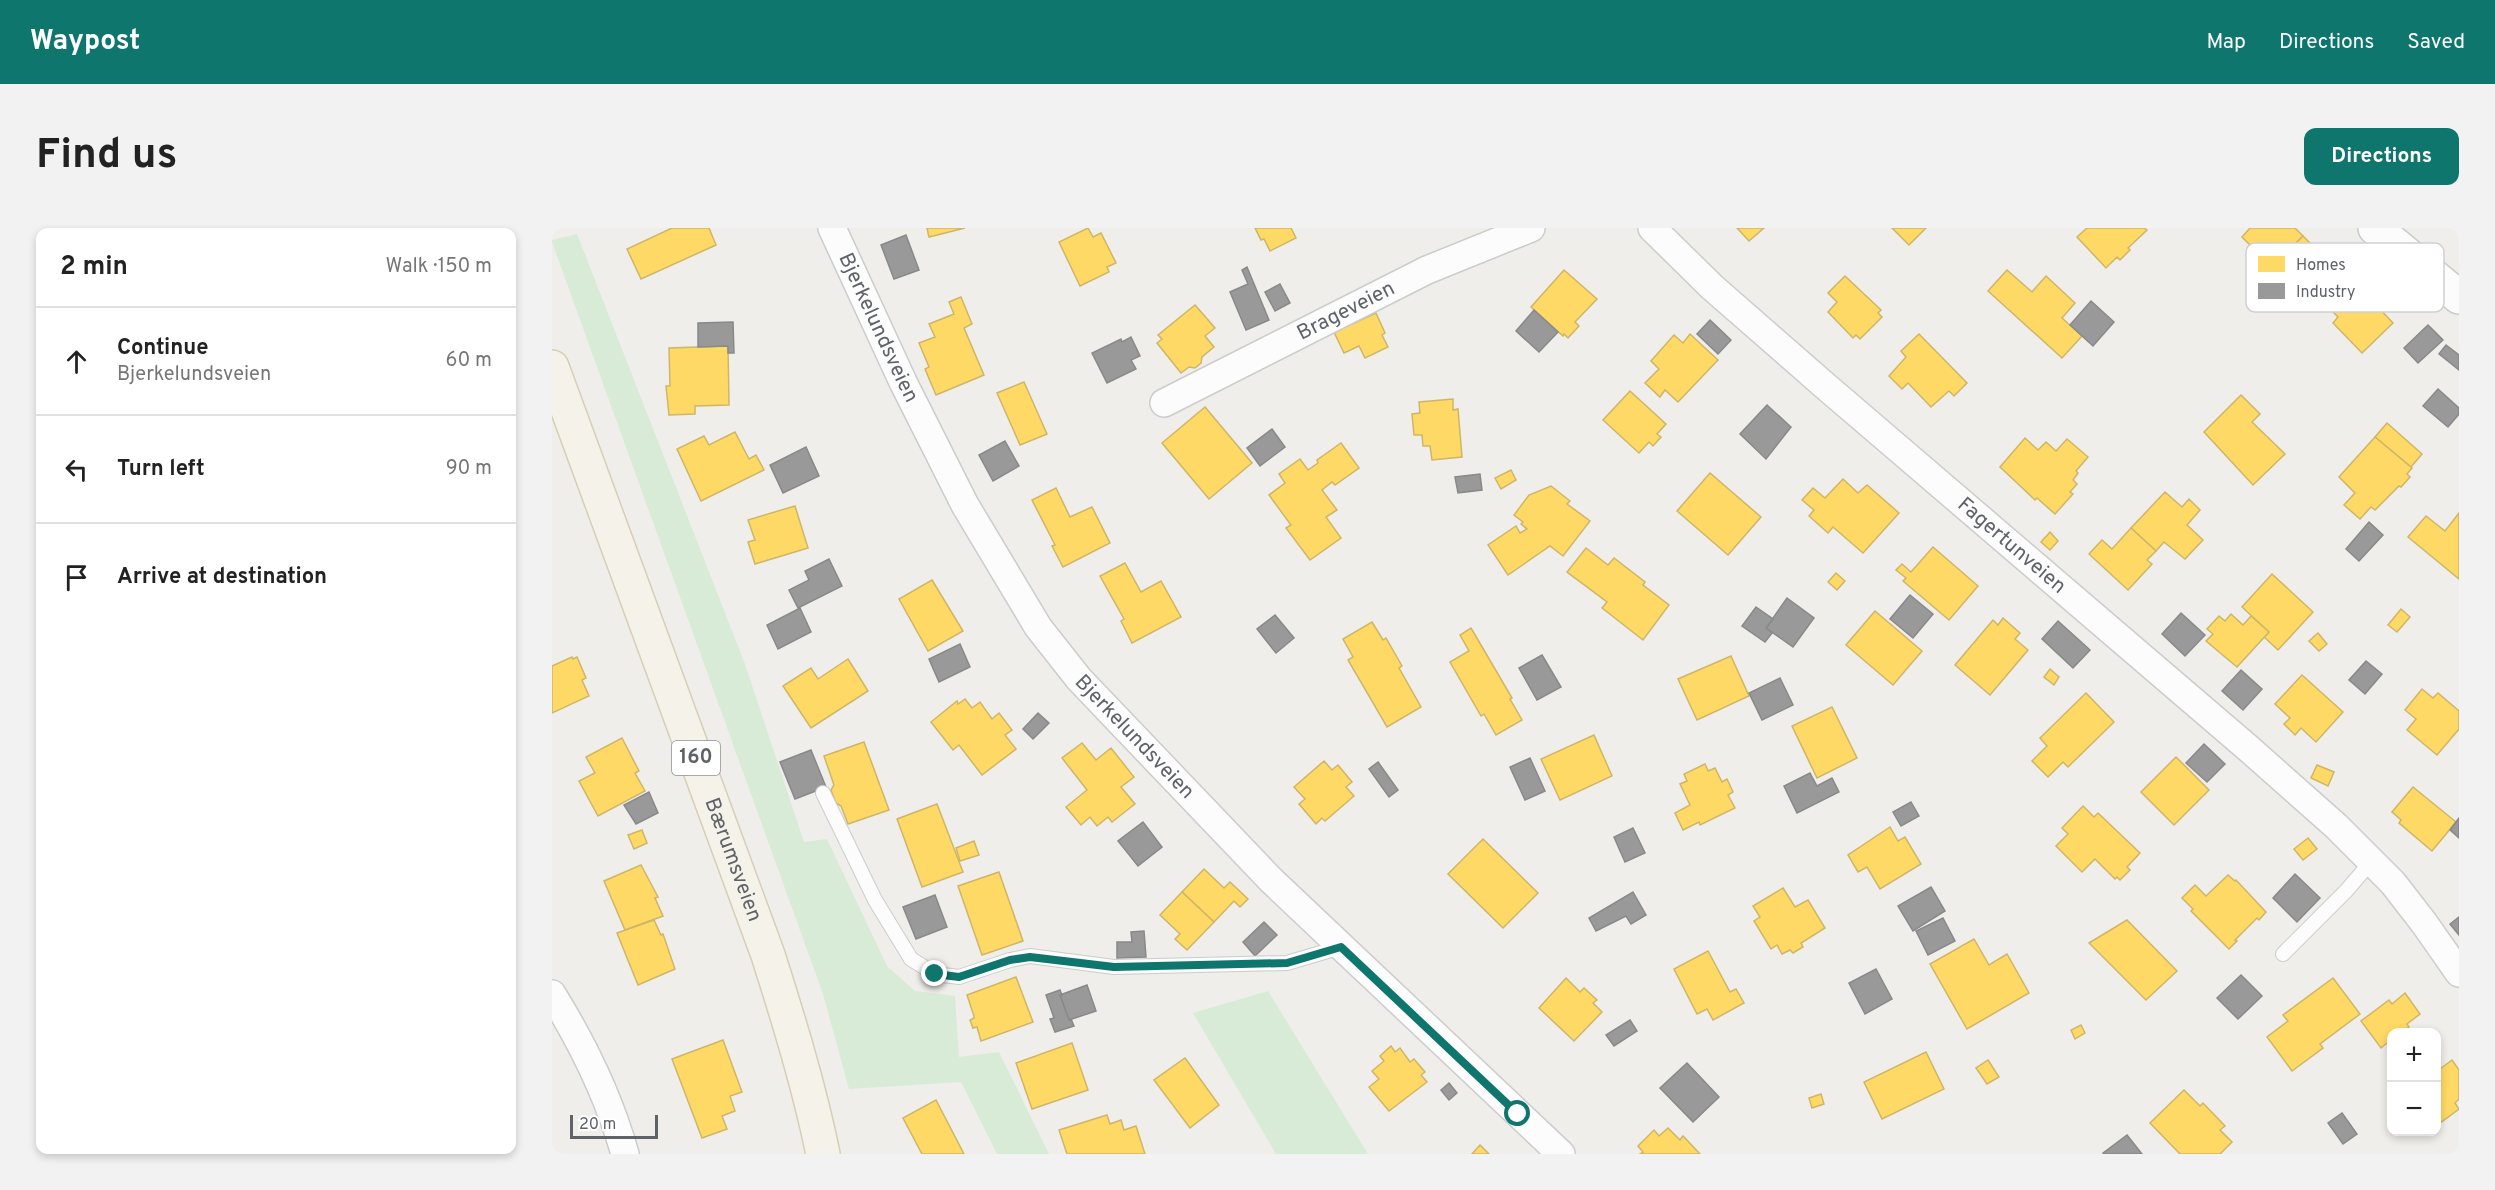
<!DOCTYPE html>
<html lang="en">
<head>
<meta charset="utf-8">
<style>
  body { margin:0; font-family:Overpass,sans-serif; background:#f2f2f2; color:#222 }
  .controls { position:absolute; right:18px; bottom:18px; display:grid; overflow:hidden; border-radius:12px; box-shadow:0 3px 9px #0003 }
  .controls button { width:54px; height:54px; display:grid; place-items:center; padding:0; border:0; border-bottom:2px solid #e0e0e0; background:#fff; color:#222; font:30px sans-serif }
  .scale { position:absolute; left:18px; bottom:15px; width:88px; box-sizing:border-box; padding-left:6px; border:3px solid #5f6368; border-top:0; font-size:16px; line-height:21px; white-space:nowrap; color:#5f6368; -webkit-text-stroke:4px #fff; paint-order:stroke }
  .stop { position:absolute; width:18px; height:18px; margin:-14px; border:4px solid #0f766e; border-radius:50%; background:#fff }
  .stop.end { background:#0f766e; border-color:#fff; box-shadow:0 2px 6px #0008 }
  .list { margin:0; padding:0; list-style:none }
  h2 { display:flex; justify-content:space-between; align-items:center; height:78px; margin:0; padding:0 24px; font-size:26px }
  h2 small { font-size:20px; font-weight:400; color:#767676 }
  .list li { display:grid; grid-template-columns:39px 1fr auto; gap:18px; align-items:center; box-sizing:border-box; height:108px; padding:0 24px; border-top:2px solid #e0e0e0 }
  .list b { display:block; font-size:22px; white-space:nowrap }
  .list p { margin:0; font-size:20px; white-space:nowrap; color:#767676 }
  .list em { font-size:20px; font-style:normal; color:#767676 }
  .icon { flex:none; width:33px; height:33px; fill:none; stroke:currentColor; stroke-width:2; stroke-linecap:round; stroke-linejoin:round }
  .map { position:relative; flex:none; width:1907px; height:926px; overflow:hidden; border-radius:12px }
  header { display:flex; align-items:center; gap:36px; box-sizing:border-box; height:84px; padding:0 30px; background:#0f766e; color:#fff }
  header strong { font-size:28px }
  nav { display:flex; gap:33px; margin-inline-start:auto; font-size:21px }
  .intro { display:flex; align-items:center; justify-content:space-between; box-sizing:border-box; height:144px; padding:0 36px }
  h1 { margin:0; font-size:42px }
  .button { padding:15px 27px; border-radius:12px; background:#0f766e; color:#fff; font-size:21px; font-weight:700 }
  main { display:flex; gap:36px; padding:0 36px }
  aside { flex:1; background:#fff; border-radius:12px; box-shadow:0 3px 9px #0003 }
  .map>svg:first-child { display:block }
</style>
</head>
<body>
<header>
<strong>Waypost</strong>
<nav><a>Map</a><a>Directions</a><a>Saved</a></nav>
</header>
<div class="intro"><h1>Find us</h1><a class="button">Directions</a></div>
<main>
<aside>
<h2>2 min<small>Walk · 150 m</small></h2>
<ul class="list">
<li><svg class="icon" aria-label="ahead" viewBox="0 0 24 24"><path d="M12 20V5M6 11l6-6 6 6"/></svg><div><b>Continue</b><p>Bjerkelundsveien</p></div><em>60 m</em></li>
<li><svg class="icon" aria-label="left" viewBox="0 0 24 24"><path d="M17 20v-9H6M10 6l-5 5 5 5"/></svg><div><b>Turn left</b></div><em>90 m</em></li>
<li><svg class="icon" aria-label="arrive" viewBox="0 0 24 24"><path d="M6 21V4h12l-3 4 3 4H6"/></svg><div><b>Arrive at destination</b></div></li>
</ul>
</aside>
<div class="map">
<svg width="1907" height="926" viewBox="0 0 1907 926">
  <rect width="100%" height="100%" fill="#efeeea"/>
  <g fill="#d8ebd6">
    <polygon points="25,6 193,436 252,614 275,611 335,738 363,763 403,768 407,829 447,824 497,926 445,926 409,854 297,861 271,766 0,14 0,12"/>
    <polygon points="716,763 816,926 724,926 641,785"/>
  </g>
  <g fill="#ffd966" stroke="#cfb667" stroke-width="1.5">
    <polygon points="120,0 157,0 164,17 89,51 75,21"/>
    <polygon points="375,0 413,0 377,9"/>
    <polygon points="536,0 541,9 549,5 564,35 555,39 557,44 528,58 507,14"/>
    <polygon points="703,0 739,0 744,10 718,23 712,11 709,12"/>
    <polygon points="1185,0 1212,0 1197,13"/>
    <polygon points="1340,0 1374,0 1357,17"/>
    <polygon points="1535,0 1592,0 1595,2 1576,20 1578,22 1568,32 1565,29 1554,40 1525,9"/>
    <polygon points="1698,0 1743,0 1751,8 1718,41 1696,19 1698,17 1690,9"/>
    <polygon points="1751,8 1773,30 1763,40 1769,47 1755,62 1748,56 1740,63 1718,41"/>
    <polygon points="1012,42 1045,71 1023,94 1027,98 1016,110 1012,106 1011,108 979,79"/>
    <polygon points="1455,42 1480,64 1494,48 1523,75 1510,90 1530,108 1510,130 1436,63"/>
    <polygon points="1293,48 1329,82 1326,85 1330,89 1308,111 1304,107 1301,110 1276,84 1285,74 1276,65"/>
    <polygon points="1812,64 1841,95 1810,125 1781,95 1786,89 1781,84 1795,70 1800,76"/>
    <polygon points="409,69 420,96 412,100 432,147 384,167 373,141 377,139 367,115 383,109 377,96 402,86 397,74"/>
    <polygon points="643,77 663,100 653,108 662,119 650,129 649,135 643,140 637,139 629,145 605,115 610,111 606,107"/>
    <polygon points="824,85 833,105 830,107 836,119 813,130 807,118 792,125 782,104"/>
    <polygon points="1138,106 1166,132 1126,174 1113,162 1108,169 1093,155 1107,141 1099,133 1122,107 1131,115"/>
    <polygon points="1367,106 1415,155 1402,168 1397,163 1379,179 1356,155 1350,161 1337,148 1354,129 1349,123"/>
    <polygon points="176,118 177,177 143,178 143,186 117,187 114,158 118,158 117,120"/>
    <polygon points="472,154 495,206 468,217 445,165"/>
    <polygon points="1078,163 1114,196 1105,206 1109,209 1101,218 1097,214 1087,225 1051,192"/>
    <polygon points="1689,167 1708,186 1700,194 1733,226 1701,257 1652,204"/>
    <polygon points="901,171 901,182 906,181 910,229 880,232 878,218 871,218 870,207 862,207 860,186 868,185 867,174"/>
    <polygon points="653,179 700,235 657,271 610,215"/>
    <polygon points="1835,195 1870,226 1859,239 1823,209"/>
    <polygon points="183,204 197,231 204,227 212,242 149,273 125,221 152,208 157,217"/>
    <polygon points="1823,209 1860,240 1855,246 1858,249 1849,259 1847,258 1823,282 1819,279 1808,291 1792,277 1803,265 1787,249"/>
    <polygon points="1473,210 1486,222 1494,214 1504,223 1515,211 1536,229 1524,243 1526,245 1521,252 1525,256 1518,264 1521,266 1503,286 1485,270 1483,272 1448,239"/>
    <polygon points="789,215 807,240 783,257 780,254 770,262 785,282 774,289 789,310 758,332 734,300 739,297 717,267 733,255 727,246 748,231 756,242 766,235 765,232"/>
    <polygon points="959,242 964,252 949,261 943,250"/>
    <polygon points="1158,245 1209,289 1176,327 1125,283"/>
    <polygon points="1291,251 1306,265 1315,257 1347,285 1311,325 1281,299 1276,305 1257,288 1262,282 1250,272 1261,260 1273,270"/>
    <polygon points="999,258 1018,273 1015,276 1038,293 1011,328 998,318 956,347 936,317 964,298 968,305 975,301 969,296 971,294 962,287 977,267"/>
    <polygon points="504,260 518,289 540,279 558,315 511,339 500,318 503,317 480,272"/>
    <polygon points="1613,264 1630,279 1637,271 1648,282 1635,297 1651,312 1633,331 1612,314 1604,323 1579,300"/>
    <polygon points="243,278 256,320 203,336 196,314 203,312 196,292"/>
    <polygon points="1907,285 1907,351 1856,309 1874,288 1893,303"/>
    <polygon points="1579,300 1604,323 1595,332 1600,336 1576,362 1537,326 1550,312 1560,321"/>
    <polygon points="1498,304 1506,313 1498,322 1489,314"/>
    <polygon points="1381,319 1426,358 1397,392 1351,353 1354,350 1344,342 1350,336 1359,344"/>
    <polygon points="1034,320 1056,337 1062,330 1093,354 1091,357 1117,377 1091,412 1050,380 1055,374 1015,344"/>
    <polygon points="573,335 589,364 609,353 629,389 580,415 569,393 572,391 548,348"/>
    <polygon points="1284,345 1293,353 1285,362 1276,354"/>
    <polygon points="1720,346 1761,384 1726,422 1712,409 1717,404 1690,379"/>
    <polygon points="380,352 411,403 376,423 347,371"/>
    <polygon points="1849,381 1858,389 1845,404 1836,397"/>
    <polygon points="1323,383 1370,423 1341,457 1294,417"/>
    <polygon points="1679,386 1691,397 1699,388 1717,404 1685,439 1654,413 1661,406 1655,401 1667,388 1673,393"/>
    <polygon points="1451,390 1468,405 1463,411 1476,422 1438,467 1403,437 1441,392 1446,397"/>
    <polygon points="820,394 831,412 834,410 850,438 847,440 869,479 835,499 796,432 801,429 791,411"/>
    <polygon points="919,400 960,470 958,471 970,492 944,507 932,486 929,488 898,434 917,423 908,407"/>
    <polygon points="1766,405 1775,416 1767,423 1757,413"/>
    <polygon points="1179,428 1197,468 1145,492 1126,451"/>
    <polygon points="20,429 21,431 25,429 34,450 30,452 37,468 0,485 0,438"/>
    <polygon points="296,431 316,463 259,500 231,458 259,440 266,451"/>
    <polygon points="1498,441 1507,449 1502,457 1492,449"/>
    <polygon points="1750,447 1791,484 1764,514 1749,500 1743,507 1732,496 1738,490 1723,476"/>
    <polygon points="1870,461 1881,470 1886,465 1907,483 1907,501 1885,527 1855,502 1864,491 1853,482"/>
    <polygon points="1534,465 1562,494 1516,539 1511,534 1496,549 1480,533 1495,518 1488,510"/>
    <polygon points="413,471 420,480 428,474 440,491 447,485 460,502 453,507 464,521 430,547 407,517 401,522 379,494 405,473 406,476"/>
    <polygon points="1280,479 1305,530 1265,550 1240,498"/>
    <polygon points="1042,507 1060,548 1008,572 989,531"/>
    <polygon points="70,510 87,543 83,545 93,563 46,588 27,553 43,545 34,529"/>
    <polygon points="312,514 337,582 296,596 289,578 284,575 279,562 282,557 272,528"/>
    <polygon points="530,515 544,532 559,520 582,549 569,559 583,576 560,594 556,589 545,598 538,589 529,597 514,579 535,562 510,530"/>
    <polygon points="1624,529 1657,562 1622,597 1589,564"/>
    <polygon points="772,533 780,542 786,537 800,554 794,559 802,568 773,593 770,590 764,596 747,576 753,571 742,559"/>
    <polygon points="1153,536 1156,543 1163,540 1170,554 1175,551 1181,564 1176,567 1183,580 1148,597 1147,594 1131,602 1123,585 1138,577 1128,556 1135,553 1132,546"/>
    <polygon points="1765,537 1782,544 1776,558 1759,550"/>
    <polygon points="1861,559 1904,594 1880,623 1847,595 1849,592 1840,584"/>
    <polygon points="385,576 411,644 370,659 345,591"/>
    <polygon points="1531,578 1542,589 1546,585 1588,625 1575,639 1578,642 1568,652 1565,649 1563,651 1543,631 1530,644 1504,618 1516,606 1510,600"/>
    <polygon points="1338,599 1346,613 1353,609 1369,636 1328,661 1315,639 1306,644 1296,627"/>
    <polygon points="90,602 95,615 82,621 76,607"/>
    <polygon points="1756,610 1765,621 1751,632 1742,621"/>
    <polygon points="931,611 986,665 951,700 896,646"/>
    <polygon points="422,613 427,627 408,633 404,620"/>
    <polygon points="89,637 106,669 103,670 111,688 73,702 52,653"/>
    <polygon points="652,641 672,660 678,654 696,671 688,679 682,673 662,694 630,664"/>
    <polygon points="447,644 471,713 430,727 406,658"/>
    <polygon points="1676,647 1683,653 1684,652 1714,684 1707,692 1705,690 1683,712 1685,713 1677,721 1639,683 1641,681 1630,670 1643,657 1654,668"/>
    <polygon points="1231,660 1243,679 1256,672 1273,700 1249,715 1251,719 1241,725 1238,722 1230,726 1225,717 1219,721 1202,693 1208,689 1201,678"/>
    <polygon points="630,664 662,694 635,722 623,711 628,706 608,687"/>
    <polygon points="102,692 109,707 111,706 123,741 86,757 65,705"/>
    <polygon points="1575,692 1625,743 1594,772 1537,715"/>
    <polygon points="1422,711 1437,737 1455,726 1477,765 1415,801 1378,736"/>
    <polygon points="1156,723 1178,764 1184,761 1192,775 1161,792 1155,781 1145,786 1122,741"/>
    <polygon points="464,749 481,794 429,813 425,799 421,800 418,792 422,790 422,788 415,767"/>
    <polygon points="1014,750 1028,764 1032,760 1045,772 1041,775 1050,784 1022,813 987,780"/>
    <polygon points="1781,750 1808,786 1768,816 1771,820 1740,843 1715,809 1736,793 1731,787"/>
    <polygon points="1853,765 1868,786 1855,796 1857,799 1850,804 1840,804 1840,821 1835,815 1829,820 1809,793 1837,772 1840,776"/>
    <polygon points="1529,797 1533,805 1523,811 1519,802"/>
    <polygon points="171,812 190,864 178,868 183,883 170,888 175,901 150,910 120,831"/>
    <polygon points="520,815 536,862 480,881 464,835"/>
    <polygon points="839,818 843,824 848,820 858,834 862,831 873,844 869,847 875,854 837,883 817,859 827,851 820,843 832,833 828,828"/>
    <polygon points="1374,824 1392,861 1330,891 1312,854"/>
    <polygon points="633,830 667,877 638,900 602,852"/>
    <polygon points="1436,832 1447,849 1435,856 1424,840"/>
    <polygon points="1900,832 1907,842 1907,871 1903,875 1907,881 1884,898 1884,844"/>
    <polygon points="1632,862 1648,878 1651,875 1673,898 1668,902 1680,914 1668,926 1628,926 1598,895"/>
    <polygon points="1269,866 1272,876 1260,880 1257,870"/>
    <polygon points="384,872 412,926 370,926 351,890"/>
    <polygon points="555,887 558,896 569,892 572,902 584,898 593,926 515,926 507,902"/>
    <polygon points="1116,900 1128,912 1131,908 1148,926 1088,926 1091,924 1086,918 1102,902 1107,908"/>
    <polygon points="928,917 937,926 920,926"/>
  </g>
  <g fill="#999" stroke="#88898a" stroke-width="1.5">
    <polygon points="354,7 367,42 342,51 329,17"/>
    <polygon points="695,39 717,92 694,102 678,64 696,56 690,42"/>
    <polygon points="728,56 738,75 723,83 713,64"/>
    <polygon points="1539,73 1562,94 1541,118 1518,97"/>
    <polygon points="982,82 1006,104 987,124 964,103"/>
    <polygon points="1158,92 1179,112 1166,126 1145,106"/>
    <polygon points="181,94 182,125 176,125 176,118 146,119 146,95"/>
    <polygon points="1876,97 1891,112 1866,135 1852,120"/>
    <polygon points="579,109 588,128 579,132 584,141 555,155 540,125 569,111 570,114"/>
    <polygon points="1894,117 1907,127 1907,142 1887,126"/>
    <polygon points="1886,161 1907,180 1907,186 1896,199 1871,178"/>
    <polygon points="1215,177 1239,199 1214,231 1188,206"/>
    <polygon points="720,201 733,219 708,238 695,220"/>
    <polygon points="453,213 467,238 441,253 427,227"/>
    <polygon points="254,219 267,248 231,265 218,237"/>
    <polygon points="928,246 930,262 906,265 903,249"/>
    <polygon points="1817,294 1831,307 1807,333 1794,321"/>
    <polygon points="277,331 290,358 246,380 237,362 257,352 253,343"/>
    <polygon points="1358,367 1381,386 1361,410 1338,391"/>
    <polygon points="1235,370 1262,390 1241,419 1214,400"/>
    <polygon points="1204,379 1221,391 1214,400 1220,405 1213,414 1190,398"/>
    <polygon points="248,380 259,404 226,421 215,397"/>
    <polygon points="1629,385 1653,407 1633,428 1610,406"/>
    <polygon points="723,387 742,410 724,425 705,401"/>
    <polygon points="1506,393 1538,422 1521,440 1490,411"/>
    <polygon points="408,416 418,439 387,454 377,431"/>
    <polygon points="990,427 1009,459 985,472 967,440"/>
    <polygon points="1814,433 1830,446 1813,466 1797,452"/>
    <polygon points="1689,442 1710,461 1691,482 1670,463"/>
    <polygon points="1228,450 1241,477 1210,492 1197,465"/>
    <polygon points="486,485 497,495 481,511 471,501"/>
    <polygon points="1652,516 1673,536 1655,554 1634,535"/>
    <polygon points="259,522 274,559 243,571 228,534"/>
    <polygon points="978,530 993,563 973,572 958,539"/>
    <polygon points="826,534 846,562 837,569 817,541"/>
    <polygon points="1258,545 1265,558 1280,550 1287,564 1245,585 1232,558"/>
    <polygon points="97,564 106,585 84,596 72,577"/>
    <polygon points="1359,574 1367,588 1349,598 1341,584"/>
    <polygon points="1907,590 1907,610 1898,602"/>
    <polygon points="591,594 610,619 586,638 566,613"/>
    <polygon points="1081,600 1093,625 1073,634 1062,609"/>
    <polygon points="1743,646 1768,670 1745,694 1721,670"/>
    <polygon points="1379,659 1393,683 1361,703 1346,678"/>
    <polygon points="1081,664 1094,687 1079,696 1074,688 1044,703 1037,690"/>
    <polygon points="383,667 395,699 364,711 351,679"/>
    <polygon points="1907,689 1907,707 1898,696"/>
    <polygon points="1391,690 1403,713 1376,727 1364,703"/>
    <polygon points="712,694 725,707 703,728 691,714"/>
    <polygon points="592,703 594,729 565,730 565,714 580,714 579,704"/>
    <polygon points="1324,741 1340,771 1313,786 1297,755"/>
    <polygon points="1689,747 1710,768 1686,791 1665,770"/>
    <polygon points="535,757 544,783 517,792 508,767"/>
    <polygon points="508,762 510,767 508,767 517,792 519,791 522,798 503,804 498,791 502,790 494,767"/>
    <polygon points="1078,792 1085,803 1062,818 1054,807"/>
    <polygon points="1135,835 1167,869 1141,894 1108,860"/>
    <polygon points="897,855 905,865 897,872 889,862"/>
    <polygon points="1790,885 1805,906 1791,916 1776,895"/>
    <polygon points="1575,907 1590,926 1552,926 1551,925"/>
  </g>
  <g fill="none" stroke-linecap="round" stroke-linejoin="round">
    <g stroke="#cbcccc" stroke-width="16">
      <g id="service">
        <polyline points="271,565 323,672 359,731 383,746 407,749 458,732 478,728 562,739 735,735 789,719"/>
        <polyline points="1731,726 1794,663 1819,634"/>
      </g>
    </g>
    <g stroke="#cbcccc" stroke-width="30">
      <g id="minor">
        <path id="s1" d="M280 0 351 154 413 277 486 399 527 451 719 652 1009 926"/>
        <path id="s2" d="M1100 0 1160 59 1271 156 1696 520 1784 598 1841 655 1872 695 1907 745"/>
        <path id="s3" d="M612 175 875 42 979 0"/>
        <path d="M0 766C31 816 57 869 73 926"/>
      </g>
    </g>
    <g stroke="#cacacb" stroke-width="36">
      <polyline id="secondary" points="1823,0 1907,69"/>
    </g>
    <g stroke="#d7ceb8" stroke-width="36">
      <g id="primary">
        <path id="s4" d="M0 139 216 727C237 793 257 858 271 926"/>
      </g>
    </g>
    <use href="#service" stroke="#fdfcfc" stroke-width="14"/>
    <use href="#minor" stroke="#fdfcfc" stroke-width="27"/>
    <use href="#secondary" stroke="#fdfcfc" stroke-width="33"/>
    <use href="#primary" stroke="#f4f2e9" stroke-width="33"/>
  </g>
  <g fill="none" stroke-linecap="round" stroke-linejoin="round">
    <polyline stroke="#0f766e" stroke-width="8" points="383,746 407,749 458,732 478,729 562,739 735,735 789,719 966,886"/>
  </g>
  <g text-anchor="middle" dominant-baseline="central" stroke-width="6" stroke-linejoin="round" paint-order="stroke">
    <rect fill="#fff" stroke="#8f9295" stroke-width="1.5" x="120" y="513" width="48" height="34" rx="4.5"/>
    <g font-size="20" font-weight="bold" fill="#5f6368">
      <text x="144" y="530">160</text>
    </g>
    <g font-size="21" fill="#5f6368" stroke="#fff">
      <text stroke="none"><textPath href="#s3" startOffset="204">Brageveien</textPath></text>
      <text stroke="none"><textPath href="#s1" startOffset="110">Bjerkelundsveien</textPath></text>
      <text stroke="none"><textPath href="#s2" startOffset="480">Fagertunveien</textPath></text>
      <text stroke="none"><textPath href="#s1" startOffset="596">Bjerkelundsveien</textPath></text>
      <text stroke="none"><textPath href="#s4" startOffset="525">Bærumsveien</textPath></text>
    </g>
  </g>
  <rect x="1694" y="15" width="198" height="69" rx="9" fill="#fff" stroke="#cfd0d2" stroke-width="1.5"/>
  <rect x="1706" y="28" width="27" height="16" fill="#ffd966"/>
  <rect x="1706" y="55" width="27" height="16" fill="#999"/>
  <g font-size="16" fill="#5f6368">
    <text x="1744" y="42">Homes</text>
    <text x="1744" y="69">Industry</text>
  </g>
</svg>
<div class="controls">
<button>+</button>
<button>−</button>
</div>
<div class="scale">20 m</div>
<div class="stop" style="left:966px;top:886px"></div>
<div class="stop end" style="left:383px;top:746px"></div>
</div>
</main>
</body>
</html>
